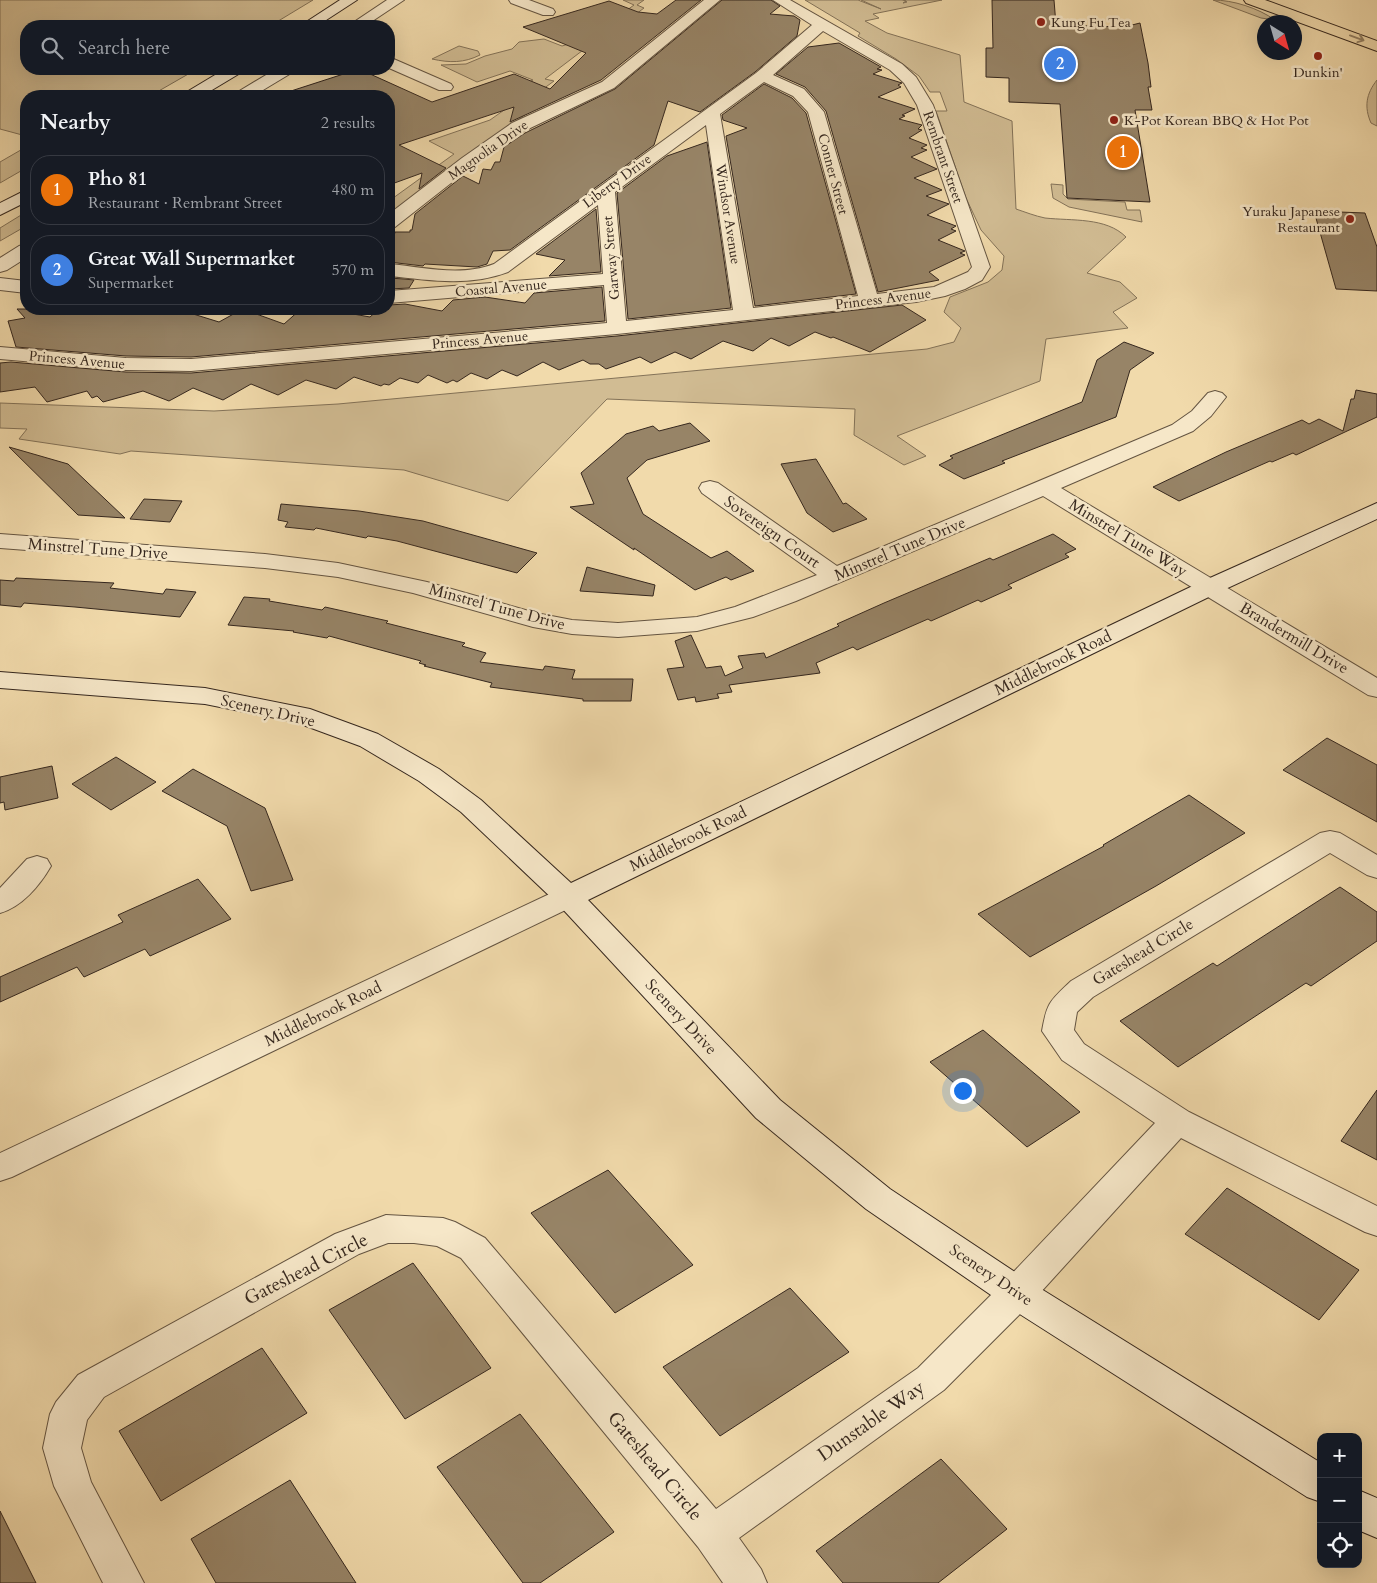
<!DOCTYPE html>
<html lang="en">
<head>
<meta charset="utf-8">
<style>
  body { margin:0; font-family:Cardo,serif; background:#20242c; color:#f1f3f6 }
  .controls { position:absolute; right:15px; bottom:15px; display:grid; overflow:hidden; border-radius:10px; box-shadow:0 5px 20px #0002 }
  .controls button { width:45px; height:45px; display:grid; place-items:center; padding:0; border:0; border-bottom:1px solid #363941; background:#171b24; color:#f1f3f6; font:25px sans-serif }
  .compass { position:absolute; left:1257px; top:15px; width:45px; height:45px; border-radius:50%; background:#171b24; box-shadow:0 5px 20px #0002; rotate:143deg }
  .you { position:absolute; left:962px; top:1090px; width:18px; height:18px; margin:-12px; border:4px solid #fff; border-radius:50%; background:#1a73e8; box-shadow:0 0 0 8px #1a73e833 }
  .badge { display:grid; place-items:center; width:32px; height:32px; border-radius:50%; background:#2563eb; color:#fff; font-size:16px; font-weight:700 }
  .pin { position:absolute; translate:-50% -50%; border:2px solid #fff; box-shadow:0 1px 5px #0006 }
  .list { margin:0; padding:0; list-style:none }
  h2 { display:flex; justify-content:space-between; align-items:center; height:65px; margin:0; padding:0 20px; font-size:21px }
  h2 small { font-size:16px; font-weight:400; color:#9ea1a6 }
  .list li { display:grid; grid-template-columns:32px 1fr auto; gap:15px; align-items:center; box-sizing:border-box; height:70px; margin:0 10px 10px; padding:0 10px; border:1px solid #363941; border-radius:20px }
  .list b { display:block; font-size:19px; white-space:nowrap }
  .list p { margin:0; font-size:16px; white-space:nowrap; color:#9ea1a6 }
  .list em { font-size:16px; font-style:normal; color:#9ea1a6 }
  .icon { flex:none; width:28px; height:28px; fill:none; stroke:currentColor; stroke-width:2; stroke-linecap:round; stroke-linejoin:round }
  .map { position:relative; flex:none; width:1377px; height:1583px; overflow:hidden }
  .search { position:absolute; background:#171b24; box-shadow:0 5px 20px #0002; left:20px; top:20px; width:375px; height:55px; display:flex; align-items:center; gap:12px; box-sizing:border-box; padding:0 18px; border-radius:20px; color:#9ea1a6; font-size:19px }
  .panel { position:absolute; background:#171b24; box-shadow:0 5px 20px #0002; left:20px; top:90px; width:375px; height:225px; border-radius:20px }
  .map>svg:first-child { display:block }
</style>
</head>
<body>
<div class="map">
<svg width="1377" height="1583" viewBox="0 0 1377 1583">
  <rect width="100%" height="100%" fill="#f1daab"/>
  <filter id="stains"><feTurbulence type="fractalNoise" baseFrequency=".004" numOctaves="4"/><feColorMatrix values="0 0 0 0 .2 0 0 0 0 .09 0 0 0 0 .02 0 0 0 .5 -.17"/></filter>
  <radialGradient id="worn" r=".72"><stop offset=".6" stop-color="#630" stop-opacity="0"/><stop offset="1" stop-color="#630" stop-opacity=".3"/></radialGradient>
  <g fill="#d1bc93" stroke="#837258">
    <polygon points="0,0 313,0 270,26 26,26 26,69 197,69 150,96 26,96 26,136 0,129"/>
    <polygon points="623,0 644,0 637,5 644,8 600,41 595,41 545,79 554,81 517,108 530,111 389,215 389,201 454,154 429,141 490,120 524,96 524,84 533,80 510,71 477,82 441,65 466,64 485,56 512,49 519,42 544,39 562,46 589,38 634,5"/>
    <path d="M805 0H858L881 9 861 0H902L906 1 903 3 907 2 904 0H942L873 14 879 18 865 21 887 33 960 55 964 102 1012 121 1016 209C1025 212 1035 216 1045 218 1072 221 1106 217 1126 237L1087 273 1120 282 1137 298 1113 312 1128 328 1046 339 1040 381 897 436 926 456 904 465 854 435 855 409 607 399 508 501 404 470 131 451 120 454 19 439 27 429 0 428V403L214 411 338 404 927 349 954 342 961 328 944 312 950 297 988 282 1002 270 1004 256 981 230 966 198 936 111H947L940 92H930L919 76 896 59 858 36 860 33Z"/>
    <path d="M1213 0C1233 0 1258 8 1275 20L1261 18Z"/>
    <path d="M459 46 478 51 480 55C464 63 450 63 432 59Z"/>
    <path d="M1377 80V126L1371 123C1364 107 1366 94 1377 80Z"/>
    <polygon points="26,147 26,168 0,183 0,162"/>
    <polygon points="1051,184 1063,185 1063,194 1068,199 1125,202 1127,210 1140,210 1142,222 1069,207 1053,198"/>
    <polygon points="26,212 26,226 0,241 0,228"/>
  </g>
  <g fill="#978467" stroke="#35271e">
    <polygon points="676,0 701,0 601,80 510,122 514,107 399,145 446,168 419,189 422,173 389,185 389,96 292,96 291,91 359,69 432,102 514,74 550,89 586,53 523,27 609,1 638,12 657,14"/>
    <polygon points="722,0 771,0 780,6 770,14 794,16 800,20 797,36 755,72 700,112 668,101 654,145 510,250 493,251 487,264 477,267 425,264 423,266 389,262 389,245 392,245 395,232 410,232 410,230 412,230 415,214 463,176 479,184 483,169 491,170 495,162 500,162 504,147 525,133 615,89"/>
    <polygon points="992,0 1054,0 1056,25 1124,27 1140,23 1148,63 1151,87 1148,87 1152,110 1135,110 1150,202 1067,198 1060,104 1009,102 1009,78 986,77 986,48 993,48"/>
    <polygon points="839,43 881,67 877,69 882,70 873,74 902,83 898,85 901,87 878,97 915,109 902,115 905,116 899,119 922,125 918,129 922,130 909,138 927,145 921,148 927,150 911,157 937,169 914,178 942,190 926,196 949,204 927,215 956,226 951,229 956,231 938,240 965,251 960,253 965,255 929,272 939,280 878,292 826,111 805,87 776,74 808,47"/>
    <polygon points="764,84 792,98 806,113 856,294 755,306 726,136 747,128 723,120 722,115"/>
    <polygon points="707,142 731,308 628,319 617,193 667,156"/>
    <polygon points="596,209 601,272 549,276 565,260 536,254"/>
    <polygon points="1314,211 1365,213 1377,247 1377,291 1336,289"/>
    <polygon points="389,278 404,279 414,280 409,288 389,289"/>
    <polygon points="602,287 605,321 191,357 126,356 16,347 8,321 25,318 17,309 177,309 219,322 239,311 244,313 248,311 284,324 301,309 322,312 325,309 370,317 379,309 389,309 389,305 405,304 442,311 453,300 485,297 525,303 534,293"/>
    <polygon points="902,305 926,320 870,352 833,337 831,338 815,332 789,346 771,338 753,351 723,341 691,359 675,352 651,363 640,357 606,369 599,364 590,364 583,360 559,370 543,362 517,376 502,370 487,379 471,373 457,382 453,380 447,383 428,375 418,383 400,378 389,385 384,384 381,386 354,377 336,389 306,380 278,395 251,384 223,400 193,388 169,401 143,391 103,402 97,396 92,398 87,391 47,402 35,387 0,392 0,363 11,362 126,372 191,373 617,336"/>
    <polygon points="1124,342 1154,353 1130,370 1116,417 1002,461 1005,463 964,479 939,465 953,458 950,456 1082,402 1097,360"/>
    <polygon points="1356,390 1377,394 1377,417 1296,455 1293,453 1272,462 1270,461 1179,501 1153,487 1226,452 1302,420 1309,424 1319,419 1343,431 1351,399 1354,399"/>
    <polygon points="690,423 710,441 647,460 627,478 643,514 711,558 727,551 754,571 731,580 726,577 695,590 634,548 634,550 570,507 594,504 581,473 626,434 653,426 659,431"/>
    <polygon points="9,447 68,464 125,518 78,515"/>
    <polygon points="816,459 843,504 846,503 867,519 833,532 807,513 781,464"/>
    <polygon points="144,499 182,501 170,522 130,519"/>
    <polygon points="281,504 359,511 423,521 537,553 517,573 397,541 368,536 366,538 316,528 314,530 285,527 288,522 278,520"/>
    <polygon points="1053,534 1076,549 1065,554 1069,557 1008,585 1012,588 981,602 978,600 931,621 928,619 857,650 853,647 816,663 820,673 729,685 732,692 717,694 719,698 696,702 695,697 678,700 667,669 684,667 675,641 691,635 706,668 721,666 725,676 743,668 738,656 764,653 766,658 839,626 837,624 884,603 990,558 993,560"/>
    <polygon points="587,567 655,585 653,596 580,591"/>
    <polygon points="16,578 114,583 110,588 163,594 166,589 196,592 180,617 75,607 24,603 21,607 0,605 0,580 14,581"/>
    <polygon points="244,597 270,599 269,601 322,610 325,607 388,621 386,623 465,643 462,646 486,653 480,662 543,670 545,666 575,670 572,679 633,679 631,701 583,701 583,699 490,687 492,683 424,666 426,665 419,663 421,661 329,636 327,638 293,632 294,631 228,625"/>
    <polygon points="1327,738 1377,765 1377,822 1283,770"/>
    <polygon points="116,757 156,782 111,810 72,784"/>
    <polygon points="52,766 58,798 5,810 4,802 0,803 0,777"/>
    <polygon points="193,769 265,808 293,880 251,891 227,826 162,791"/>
    <polygon points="1189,795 1245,833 1156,886 1030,957 978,914 1104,846 1103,845"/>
    <polygon points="198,879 231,919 150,956 145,949 84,977 77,967 0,1002 0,977 123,922 118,915"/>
    <polygon points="1340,887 1377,912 1377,941 1311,986 1306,983 1178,1067 1120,1021 1213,963 1217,966"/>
    <polygon points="983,1030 1080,1112 1027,1147 930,1062"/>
    <polygon points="1377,1090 1377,1160 1341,1141"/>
    <polygon points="608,1170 693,1265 615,1313 531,1213"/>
    <polygon points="1227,1188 1359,1270 1319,1320 1185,1234"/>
    <polygon points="413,1263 491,1368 405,1419 329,1310"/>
    <polygon points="790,1288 849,1352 720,1436 663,1367"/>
    <polygon points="262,1348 307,1413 161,1501 119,1431"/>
    <polygon points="520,1414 614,1532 540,1583 523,1583 437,1467"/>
    <polygon points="941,1459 1007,1529 938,1583 843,1583 816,1551"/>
    <polygon points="290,1480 356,1583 216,1583 191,1539"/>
    <polygon points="0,1511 36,1583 0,1583"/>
  </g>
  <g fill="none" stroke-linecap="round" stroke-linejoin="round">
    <g stroke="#645441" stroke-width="2">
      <g id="street">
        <polygon points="387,0 404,0 365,26 348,26"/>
        <polygon points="509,0 529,0 553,9 555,12 553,15 543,15 511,3"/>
        <polygon points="704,0 720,0 614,88 524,131 474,165 395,227 389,228 389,214 462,158 512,123 602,82"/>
        <path d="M773 0H790L902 64 916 77 933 105 990 267 982 280 965 289 945 296 916 302 617 334 191 371 126 370 0 359V347L126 358 191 359 607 323 604 285 389 303V291L603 274 598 205 508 272C468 287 430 280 389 276V264C424 267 460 277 494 264L756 73 812 25ZM823 31 890 70 904 83 917 105 972 267 968 272 934 287 877 294 824 112 804 89 773 75ZM764 82 793 96 808 112 858 296 753 308 720 114ZM706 125 733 310 626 321 615 192Z"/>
        <polygon points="389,57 451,84 453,87 451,90 439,90 389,68"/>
        <polygon points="276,69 295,69 293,72 253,96 234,96 236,93"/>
        <polygon points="26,244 26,258 7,270 0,272 0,258 19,246"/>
        <polygon points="0,278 26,281 26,293 0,290"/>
        <polygon points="1215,391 1222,393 1226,397 1211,416 1193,431 1061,488 1377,678 1377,697 1368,695 1043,496 796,601 753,617 697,631 618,637 572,634 533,627 413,593 338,577 265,568 0,548 0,534 265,554 338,563 427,582 536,613 572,620 618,623 697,617 735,607 817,575 702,493 699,488 702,483 710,481 718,483 837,566 1172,425 1192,411 1208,393"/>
        <path d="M1330 831 1340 833 1377 855V878L1367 875 1330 853 1093 997 1077 1012 1074 1030 1084 1044 1189 1112 1377 1206V1236L1365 1232 1181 1138 1030 1304 944 1390 739 1538 761 1569 767 1583H723L698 1547 461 1258 437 1246 414 1243H388L359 1254 104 1397 87 1420 81 1448 91 1482 144 1583H103L54 1486 43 1448 50 1414 56 1402 78 1375 335 1234 386 1215 443 1218 455 1222 485 1238 716 1509 918 1368 1004 1282 1155 1123 1062 1060 1042 1031C1047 1002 1050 1001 1071 981L1320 833Z"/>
        <path d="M37 856 47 859 51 866C40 885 22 907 0 913V888L27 859Z"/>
        <polygon points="568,887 578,890 583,897 578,904 12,1177 0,1181 0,1153 558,890"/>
      </g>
    </g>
    <g stroke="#35271e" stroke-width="2">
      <g id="secondary">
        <polygon points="340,0 357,0 317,26 300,26"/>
        <polygon points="225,69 244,69 242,72 202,96 183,96 185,93"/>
        <polygon points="26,190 26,202 0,215 0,203"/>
        <polygon points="1377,503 1377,519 1219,592 588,900 780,1100 890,1189 1030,1282 1321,1463 1321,1502 1307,1497 1004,1304 866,1209 756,1118 558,904 461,812 419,781 360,746 295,722 205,704 0,688 0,672 205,688 310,709 378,734 439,769 481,800 571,883 1201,582"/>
        <polygon points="1358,1490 1377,1498 1377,1538 1358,1530"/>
      </g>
    </g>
    <g stroke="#35271e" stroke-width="2">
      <polygon id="primary" points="1244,0 1265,0 1377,41 1377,51 1246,3"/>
    </g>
    <use href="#street" fill="#f6e7c8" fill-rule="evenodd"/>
    <use href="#secondary" fill="#f6e7c8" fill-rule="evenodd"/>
    <use href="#primary" fill="#f1daab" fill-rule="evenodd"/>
  </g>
  <defs><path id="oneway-shaft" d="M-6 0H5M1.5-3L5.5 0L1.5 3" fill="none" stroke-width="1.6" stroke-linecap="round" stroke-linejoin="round" transform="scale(1.25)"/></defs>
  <use stroke="#938064" href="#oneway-shaft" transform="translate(1357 38) rotate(20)"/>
  <g fill="#8f2418" stroke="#f6e7c8" stroke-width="2">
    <circle cx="1041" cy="22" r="5"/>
    <circle cx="1318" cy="56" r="5"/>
    <circle cx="1114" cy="120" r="5"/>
    <circle cx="1350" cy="219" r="5"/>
  </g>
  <g text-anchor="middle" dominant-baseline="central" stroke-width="5" stroke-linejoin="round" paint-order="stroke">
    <g font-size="14" fill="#35271e" stroke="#f6e7c8" text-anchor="start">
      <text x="1051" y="22">Kung Fu Tea</text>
      <text x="1318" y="72" text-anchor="middle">Dunkin'</text>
      <text x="1124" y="120">K-Pot Korean BBQ &amp; Hot Pot</text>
      <text x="1340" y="211" text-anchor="end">Yuraku Japanese<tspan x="1340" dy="16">Restaurant</tspan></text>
    </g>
    <g font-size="14" fill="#35271e" stroke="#f6e7c8">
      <text transform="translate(488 150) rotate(-35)">Magnolia Drive</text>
      <text transform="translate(943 157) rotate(71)">Rembrant Street</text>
      <text transform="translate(833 174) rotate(75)">Conner Street</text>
      <text transform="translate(617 181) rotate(-36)">Liberty Drive</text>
      <text transform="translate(728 214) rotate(81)">Windsor Avenue</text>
      <text transform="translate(611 258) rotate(-95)">Garway Street</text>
      <text transform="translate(501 288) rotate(-5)">Coastal Avenue</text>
      <text transform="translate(883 299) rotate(-7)">Princess Avenue</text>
      <text transform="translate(480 340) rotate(-5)">Princess Avenue</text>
      <text transform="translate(77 360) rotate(5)">Princess Avenue</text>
    </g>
    <g font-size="16" fill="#35271e" stroke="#f6e7c8">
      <text transform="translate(772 532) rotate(35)">Sovereign Court</text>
      <text transform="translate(1128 538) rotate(31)">Minstrel Tune Way</text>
      <text transform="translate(98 549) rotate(4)">Minstrel Tune Drive</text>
      <text transform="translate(900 549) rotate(-23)">Minstrel Tune Drive</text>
      <text transform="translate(497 607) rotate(15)">Minstrel Tune Drive</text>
      <text transform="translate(1294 638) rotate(31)">Brandermill Drive</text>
      <text transform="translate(1053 663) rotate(-26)">Middlebrook Road</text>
      <text transform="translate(268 711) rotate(13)">Scenery Drive</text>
      <text transform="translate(688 839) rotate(-26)">Middlebrook Road</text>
      <text transform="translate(1143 952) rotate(-31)">Gateshead Circle</text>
      <text transform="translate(323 1014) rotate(-26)">Middlebrook Road</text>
      <text transform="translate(681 1017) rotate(47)">Scenery Drive</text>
      <text transform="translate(991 1275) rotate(34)">Scenery Drive</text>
    </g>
    <g font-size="19" fill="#35271e" stroke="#f6e7c8">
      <text transform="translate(306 1269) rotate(-27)">Gateshead Circle</text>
      <text transform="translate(871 1421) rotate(-35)">Dunstable Way</text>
      <text transform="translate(655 1466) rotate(50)">Gateshead Circle</text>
    </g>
  </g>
  <rect width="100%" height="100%" filter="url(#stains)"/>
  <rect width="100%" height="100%" fill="url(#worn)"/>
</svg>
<div class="controls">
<button>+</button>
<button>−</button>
<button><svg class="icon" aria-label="locate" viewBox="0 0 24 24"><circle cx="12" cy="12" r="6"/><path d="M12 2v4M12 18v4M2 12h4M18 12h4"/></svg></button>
</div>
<svg class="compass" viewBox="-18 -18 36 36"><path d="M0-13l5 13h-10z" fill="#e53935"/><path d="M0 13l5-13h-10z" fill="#9ea1a6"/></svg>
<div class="you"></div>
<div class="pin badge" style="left:1123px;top:152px;background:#e8710a">1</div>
<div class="pin badge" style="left:1060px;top:64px;background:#3f7fe0">2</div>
<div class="search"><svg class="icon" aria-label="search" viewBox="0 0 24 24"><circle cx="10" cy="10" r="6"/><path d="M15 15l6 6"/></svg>Search here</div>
<section class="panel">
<h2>Nearby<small>2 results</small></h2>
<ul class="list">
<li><span class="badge" style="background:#e8710a">1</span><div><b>Pho 81</b><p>Restaurant · Rembrant Street</p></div><em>480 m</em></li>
<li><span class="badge" style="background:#3f7fe0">2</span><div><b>Great Wall Supermarket</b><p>Supermarket</p></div><em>570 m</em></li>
</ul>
</section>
</div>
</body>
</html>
